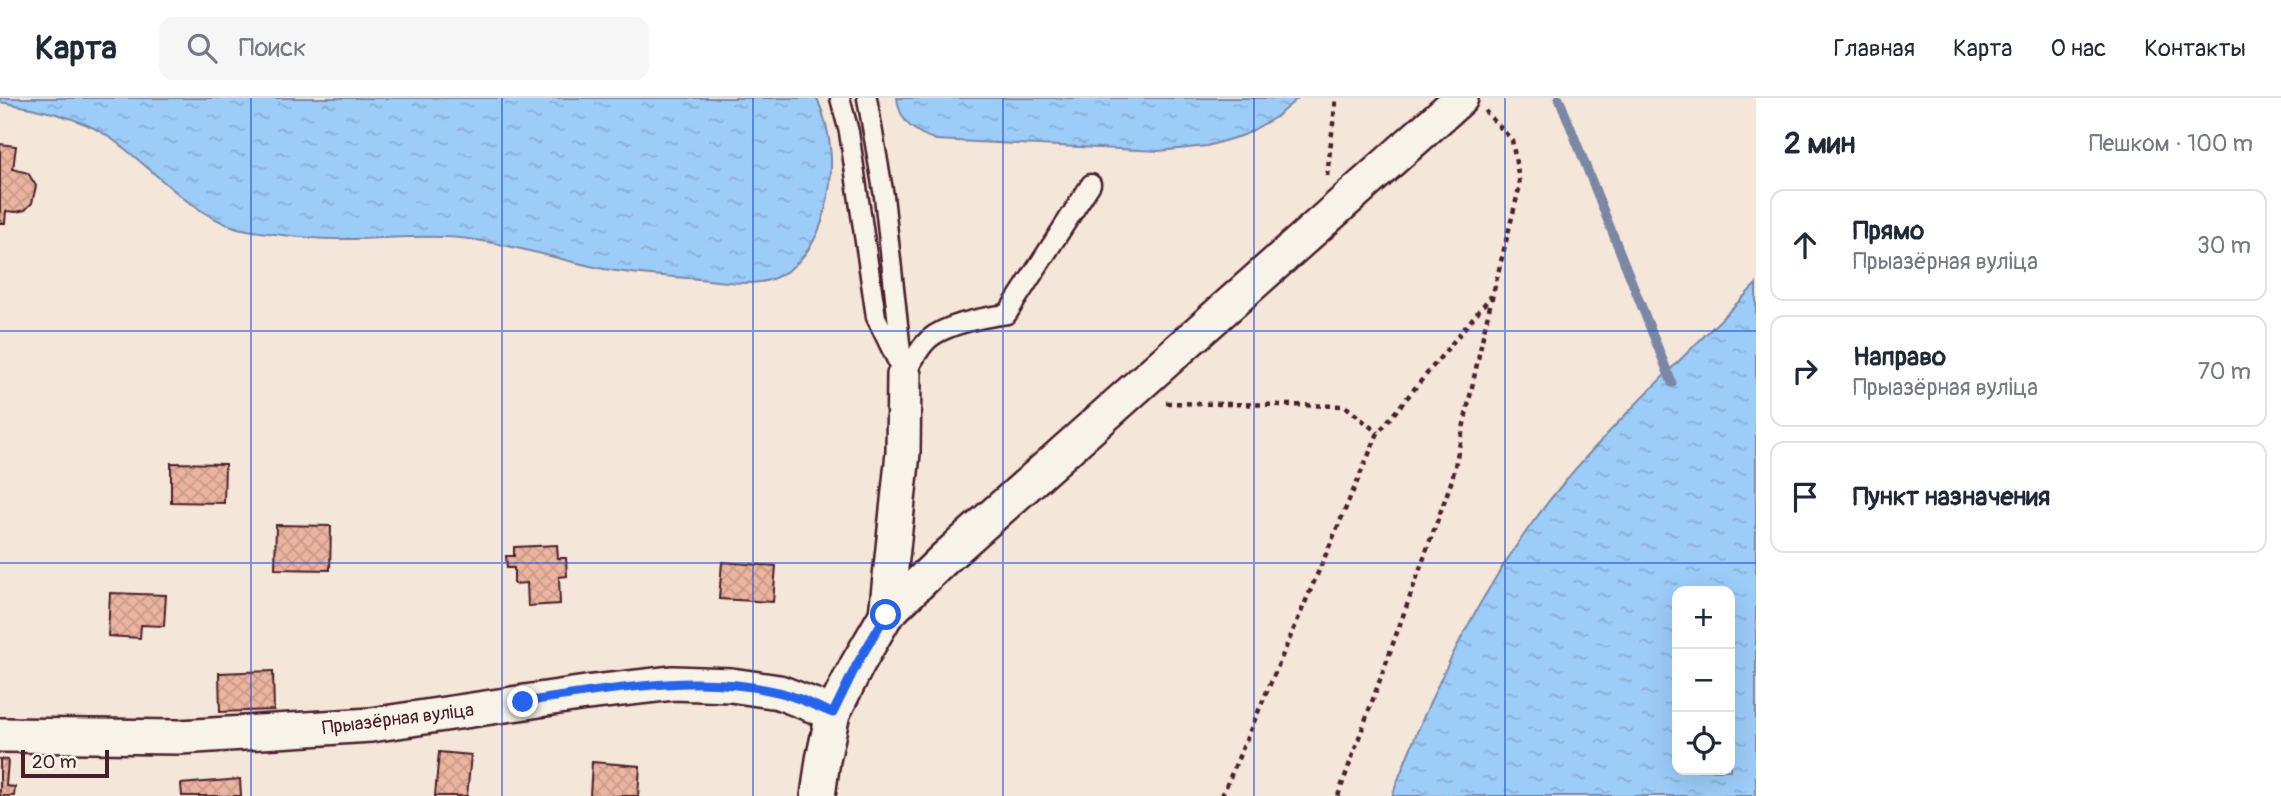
<!DOCTYPE html>
<html lang="ru">
<head>
<meta charset="utf-8">
<style>
  body { margin:0; font-family:Pangolin,sans-serif; background:#f6f6f7; color:#1f2937 }
  .controls { position:absolute; right:21px; bottom:21px; display:grid; overflow:hidden; border-radius:14px; box-shadow:0 7px 28px #0002 }
  .controls button { width:63px; height:63px; display:grid; place-items:center; padding:0; border:0; border-bottom:2px solid #e0e1e3; background:#fff; color:#1f2937; font:35px sans-serif }
  .scale { position:absolute; left:21px; bottom:18px; width:88px; box-sizing:border-box; padding-left:7px; border:4px solid #4a1f2b; border-top:0; font-size:19px; line-height:24px; white-space:nowrap; color:#4a1f2b; -webkit-text-stroke:5px #f7f3e8; paint-order:stroke }
  .stop { position:absolute; width:21px; height:21px; margin:-16px; border:5px solid #2563eb; border-radius:50%; background:#fff }
  .stop.end { background:#2563eb; border-color:#fff; box-shadow:0 2px 7px #0008 }
  .list { margin:0; padding:0; list-style:none }
  h2 { display:flex; justify-content:space-between; align-items:center; height:91px; margin:0; padding:0 28px; font-size:30px }
  h2 small { font-size:23px; font-weight:400; color:#747a83 }
  .list li { display:grid; grid-template-columns:46px 1fr auto; gap:21px; align-items:center; box-sizing:border-box; height:112px; margin:0 14px 14px; padding:0 14px; border:2px solid #e0e1e3; border-radius:14px }
  .list b { display:block; font-size:26px; white-space:nowrap }
  .list p { margin:0; font-size:23px; white-space:nowrap; color:#747a83 }
  .list em { font-size:23px; font-style:normal; color:#747a83 }
  .icon { flex:none; width:38px; height:38px; fill:none; stroke:currentColor; stroke-width:2; stroke-linecap:round; stroke-linejoin:round }
  .map { position:relative; flex:none; width:1756px; height:698px; overflow:hidden }
  header { display:flex; align-items:center; gap:42px; box-sizing:border-box; height:98px; padding:0 35px; background:#fff; border-bottom:2px solid #e0e1e3 }
  header strong { font-size:33px }
  nav { display:flex; gap:38px; margin-inline-start:auto; font-size:24px }
  .search { width:490px; height:63px; background:#f6f6f7; display:flex; align-items:center; gap:18px; box-sizing:border-box; padding:0 24px; border-radius:14px; color:#747a83; font-size:26px }
  main { display:flex }
  aside { flex:1; background:#fff }
  .map>svg:first-child { display:block }
</style>
</head>
<body>
<header>
<strong>Карта</strong>
<div class="search"><svg class="icon" aria-label="search" viewBox="0 0 24 24"><circle cx="10" cy="10" r="6"/><path d="M15 15l6 6"/></svg>Поиск</div>
<nav><a>Главная</a><a>Карта</a><a>О нас</a><a>Контакты</a></nav>
</header>
<main>
<div class="map">
<svg width="1756" height="698" viewBox="0 0 1756 698">
  <defs>
    <pattern id="water-ripples" width="26" height="14" patternUnits="userSpaceOnUse" patternTransform="scale(1.75)"><rect width="26" height="14" fill="#9cccf8"/><path d="M2 4q2-2 4 0t4 0M15 11q2-2 4 0t4 0" fill="none" stroke="#88afd5"/></pattern>
    <pattern id="building-cross-hatch" width="8" height="8" patternUnits="userSpaceOnUse" patternTransform="scale(1.75)"><rect width="8" height="8" fill="#eab49f"/><path d="M0 0l8 8M0 8l8-8" fill="none" stroke="#ca9a89"/></pattern>
  </defs>
  <rect width="100%" height="100%" fill="#f4e6d9"/>
  <filter id="ink" filterUnits="userSpaceOnUse"><feTurbulence type="fractalNoise" baseFrequency=".0143" numOctaves="2"/><feDisplacementMap in="SourceGraphic" scale="14" xChannelSelector="R" yChannelSelector="G"/><feConvolveMatrix kernelMatrix="1 2 1 2 8 2 1 2 1" color-interpolation-filters="sRGB"/></filter>
  <g filter="url(#ink)">
    <g fill="url(#water-ripples)" stroke="#7b87a6" stroke-width="2" fill-rule="evenodd">
      <path d="M0 0H817C833 38 835 73 825 113 818 142 800 171 772 181 751 189 721 183 699 181 668 178 635 177 604 171 556 161 509 145 460 140 420 136 378 142 338 141 318 141 296 139 275 136 262 134 247 133 234 129 183 111 149 65 106 37 75 17 35 11 0 4Z"/>
      <path d="M897 0H1298L1276 19 1244 37 1207 48 1159 53 936 42C914 34 900 25 897 0Z"/>
      <path d="M1756 186V698H1392C1433 587 1485 480 1561 388 1621 316 1691 253 1756 186ZM1677 493H1730V672H1677Z"/>
    </g>
    <g fill="none" stroke-linecap="round" stroke-linejoin="round">
      <polyline stroke="#7b87a6" stroke-width="9" points="1559,0 1672,285"/>
    </g>
    <g fill="url(#building-cross-hatch)" stroke="#4a1f2b" stroke-width="2">
      <polygon points="0,46 16,48 13,71 28,75 36,88 32,105 25,112 16,114 6,113 5,125 0,125"/>
      <polygon points="171,365 225,366 224,405 171,404"/>
      <polygon points="276,427 331,428 330,472 275,471"/>
      <polygon points="557,447 558,460 566,460 567,478 559,479 560,506 528,508 527,485 514,486 514,470 507,470 506,458 514,458 514,449"/>
      <polygon points="722,464 776,468 773,504 719,501"/>
      <polygon points="110,495 166,497 164,528 141,527 140,540 108,538"/>
      <polygon points="273,573 274,612 220,614 219,575"/>
      <polygon points="439,654 471,657 467,698 435,698"/>
      <polygon points="0,661 8,662 6,688 15,689 14,698 0,698"/>
      <polygon points="592,664 640,668 638,698 590,698"/>
      <polygon points="240,681 241,698 182,698 181,686"/>
    </g>
    <g fill="none" stroke-linecap="round" stroke-linejoin="round">
      <g stroke="#4a1f2b" stroke-width="23">
        <g id="service">
          <polyline points="840,0 849,34 876,219 904,277"/>
          <polyline points="867,0 884,98 902,263"/>
          <path d="M904 277C911 267 917 254 925 245 940 227 985 219 1007 216L1091 86"/>
        </g>
      </g>
      <g stroke="#4a1f2b" stroke-width="38">
        <g id="minor">
          <polyline points="886,517 903,355 904,277"/>
          <polyline points="0,637 180,639 371,627 586,595 673,585 731,587 779,594 833,615"/>
          <polyline points="818,698 823,662 833,615 857,567 886,517 945,460 1461,0"/>
        </g>
      </g>
      <g stroke="#4a1f2b" stroke-width="4.5" stroke-dasharray="5 5" stroke-linecap="butt">
        <polyline points="1327,78 1336,0"/>
        <polyline points="1166,305 1345,308 1378,335"/>
        <polyline points="1222,698 1378,335 1491,198"/>
        <polyline points="1338,698 1452,382 1486,224 1520,87 1512,42 1485,13"/>
      </g>
      <use href="#service" stroke="#f7f3e8" stroke-width="18"/>
      <use href="#minor" stroke="#f7f3e8" stroke-width="33"/>
    </g>
  </g>
  <g fill="none" stroke-linecap="round" stroke-linejoin="round" filter="url(#ink)">
    <path stroke="#2563eb" stroke-width="9" d="M523 604C606 592 694 574 778 594 796 598 815 608 833 615L857 566 886 517"/>
  </g>
  <path fill="none" stroke="#1d4ed8" stroke-width="2" stroke-opacity="0.55" d="M251 0V698M502 0V698M753 0V698M1003 0V698M1254 0V698M1505 0V698M0 233H1756M0 465H1756"/>
  <g text-anchor="middle" dominant-baseline="central" stroke-width="7" stroke-linejoin="round" paint-order="stroke">
    <g font-size="19" fill="#4a1f2b" stroke="#f7f3e8">
      <text transform="translate(398 621) rotate(-7)">Прыазёрная вуліца</text>
    </g>
  </g>
</svg>
<div class="controls">
<button>+</button>
<button>−</button>
<button><svg class="icon" aria-label="locate" viewBox="0 0 24 24"><circle cx="12" cy="12" r="6"/><path d="M12 2v4M12 18v4M2 12h4M18 12h4"/></svg></button>
</div>
<div class="scale">20 m</div>
<div class="stop" style="left:886px;top:517px"></div>
<div class="stop end" style="left:523px;top:604px"></div>
</div>
<aside>
<h2>2 мин<small>Пешком · 100 m</small></h2>
<ul class="list">
<li><svg class="icon" aria-label="ahead" viewBox="0 0 24 24"><path d="M12 20V5M6 11l6-6 6 6"/></svg><div><b>Прямо</b><p>Прыазёрная вуліца</p></div><em>30 m</em></li>
<li><svg class="icon" aria-label="right" viewBox="0 0 24 24"><path d="M7 20v-9h11M14 6l5 5-5 5"/></svg><div><b>Направо</b><p>Прыазёрная вуліца</p></div><em>70 m</em></li>
<li><svg class="icon" aria-label="arrive" viewBox="0 0 24 24"><path d="M6 21V4h12l-3 4 3 4H6"/></svg><div><b>Пункт назначения</b></div></li>
</ul>
</aside>
</main>
</body>
</html>
